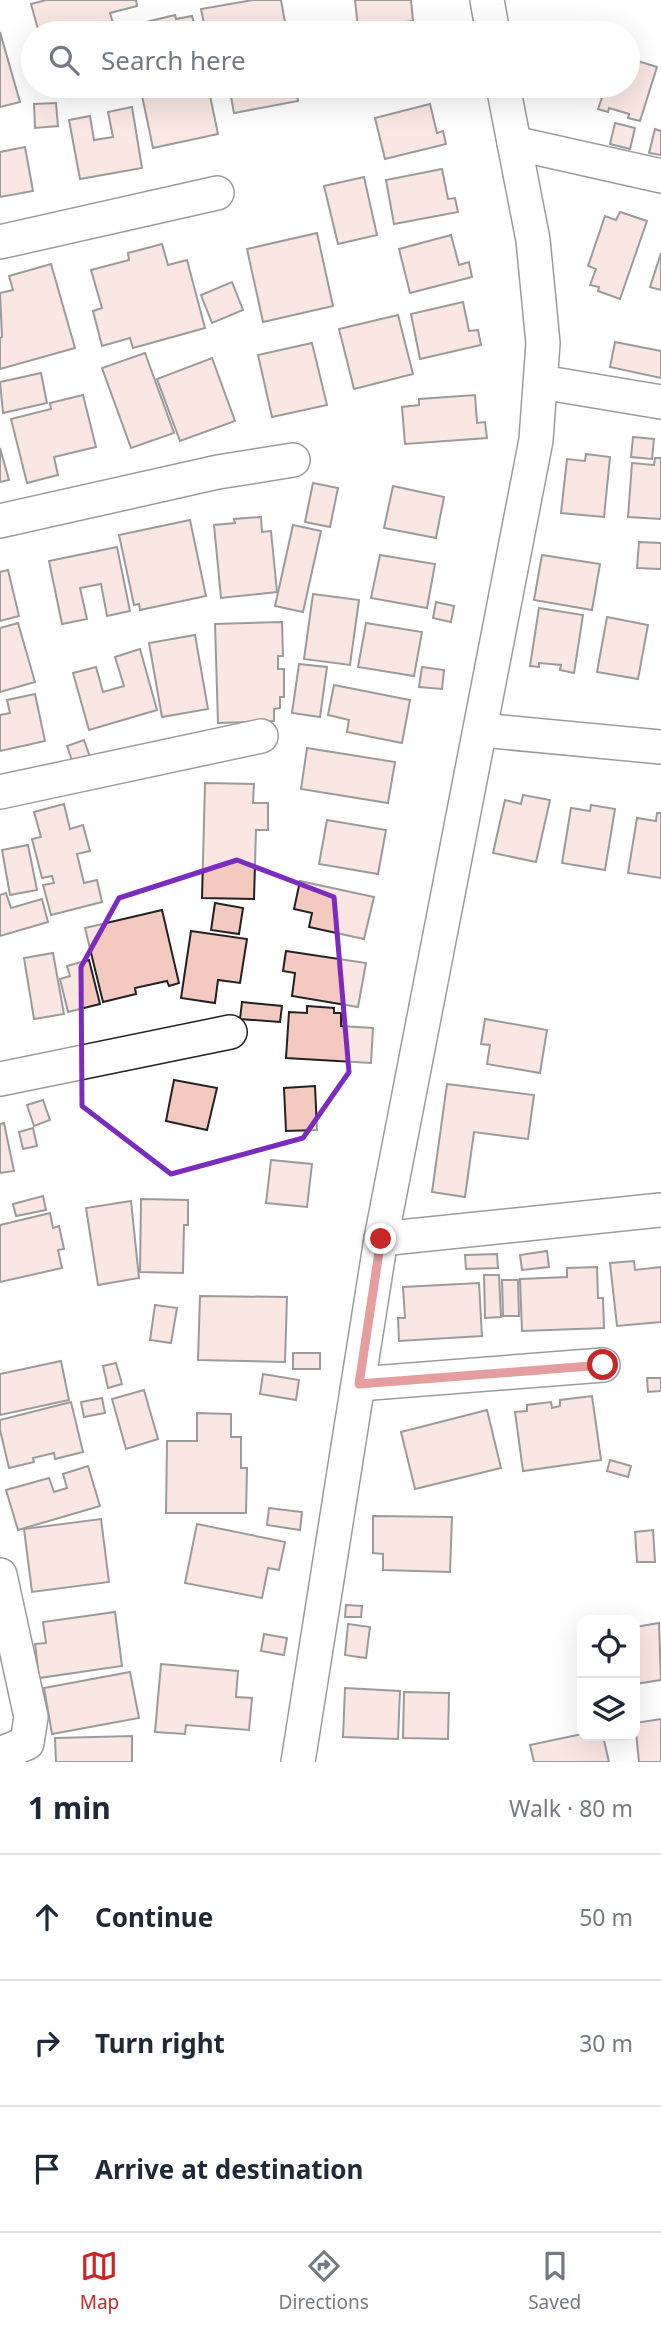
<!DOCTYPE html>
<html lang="en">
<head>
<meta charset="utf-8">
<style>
  body { margin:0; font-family:"Noto Sans",sans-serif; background:#f2f2f3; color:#1f2937 }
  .controls { position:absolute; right:21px; bottom:21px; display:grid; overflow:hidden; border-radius:14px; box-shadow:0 7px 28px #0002 }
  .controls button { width:63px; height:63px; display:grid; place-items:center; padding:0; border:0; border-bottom:2px solid #e0e1e3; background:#fff; color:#1f2937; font:35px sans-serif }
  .stop { position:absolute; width:21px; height:21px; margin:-16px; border:5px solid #c62828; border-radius:50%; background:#fff }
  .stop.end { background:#c62828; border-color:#fff; box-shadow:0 2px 7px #0008 }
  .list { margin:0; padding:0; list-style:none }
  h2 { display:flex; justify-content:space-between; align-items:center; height:91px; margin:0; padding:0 28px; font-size:30px }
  h2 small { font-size:23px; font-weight:400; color:#747a83 }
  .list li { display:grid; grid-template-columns:46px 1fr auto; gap:21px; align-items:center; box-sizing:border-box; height:126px; padding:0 28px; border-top:2px solid #e0e1e3 }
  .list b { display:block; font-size:26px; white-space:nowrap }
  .list em { font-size:23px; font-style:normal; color:#747a83 }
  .icon { flex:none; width:38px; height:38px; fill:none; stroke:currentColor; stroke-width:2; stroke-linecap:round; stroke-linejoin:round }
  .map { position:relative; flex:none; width:661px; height:1762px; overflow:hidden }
  .search { position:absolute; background:#fff; box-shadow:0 7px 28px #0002; left:21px; right:21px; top:21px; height:77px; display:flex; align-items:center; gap:18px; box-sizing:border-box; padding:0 24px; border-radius:38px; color:#747a83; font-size:26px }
  .sheet { height:469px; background:#fff }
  nav { display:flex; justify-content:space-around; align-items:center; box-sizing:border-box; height:98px; border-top:2px solid #e0e1e3; background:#fff; font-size:19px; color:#747a83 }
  nav a { display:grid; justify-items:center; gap:4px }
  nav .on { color:#c62828 }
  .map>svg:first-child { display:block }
</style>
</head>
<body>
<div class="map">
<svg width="661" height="1762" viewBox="0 0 661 1762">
  <rect width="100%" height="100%" fill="#fff"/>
  <g fill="#f3c9c0" stroke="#222" stroke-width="2">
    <polygon points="46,0 136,0 137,6 110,13 116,33 39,33 31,4"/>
    <polygon points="253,0 281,0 287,33 206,33 201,9"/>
    <polygon points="355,0 411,0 413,21 358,28"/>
    <polygon points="175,15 176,19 192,16 197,33 128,33 128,30 143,27 142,23"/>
    <polygon points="0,32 20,102 0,107"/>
    <polygon points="628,58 657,67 640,121 628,118 629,114 609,108 608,112 598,109 606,86 628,86"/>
    <polygon points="140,86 208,86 218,134 153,148"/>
    <polygon points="229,86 296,86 298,101 234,113"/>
    <polygon points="370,86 412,86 372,95"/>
    <polygon points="552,86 579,86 576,95"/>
    <polygon points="56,103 58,126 35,128 34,104"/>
    <polygon points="430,104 437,133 443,131 446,144 385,159 375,118"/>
    <polygon points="132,107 142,168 80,179 69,120 90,116 94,140 113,137 108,112"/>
    <polygon points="615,123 635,128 630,149 610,144"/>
    <polygon points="655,129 661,131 661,155 649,153"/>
    <polygon points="25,147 33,191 0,197 0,152"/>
    <polygon points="442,169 448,199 455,198 458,212 394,224 386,180"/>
    <polygon points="364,177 377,235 338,244 324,186"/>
    <polygon points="620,212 647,221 620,299 598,291 599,287 590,285 596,269 588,266 605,216 616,220"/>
    <polygon points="317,233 333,306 263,322 247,249"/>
    <polygon points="451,235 459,265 469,262 472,277 410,293 399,249"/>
    <polygon points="162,244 168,265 187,260 205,328 133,348 130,338 102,346 93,311 102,308 91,270 129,260 128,253"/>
    <polygon points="661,253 661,290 650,287"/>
    <polygon points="51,264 75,348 0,369 0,338 2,337 0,293 13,290 9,276"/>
    <polygon points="232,282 243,310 212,323 201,295"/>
    <polygon points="463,302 469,331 478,330 481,345 420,359 411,314"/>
    <polygon points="398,315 413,374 354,389 339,329"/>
    <polygon points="615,342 661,351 661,378 610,367"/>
    <polygon points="312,343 327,405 272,417 258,355"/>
    <polygon points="145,353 174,433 131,448 102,368"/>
    <polygon points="212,358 235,421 180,441 157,379"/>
    <polygon points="41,373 47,403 3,413 0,382"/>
    <polygon points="83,395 96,447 54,457 58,475 27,483 11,419 51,409 50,403"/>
    <polygon points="475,395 477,423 485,422 487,438 405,444 402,407 419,405 419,399"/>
    <polygon points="633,437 654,439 652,459 631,457"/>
    <polygon points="0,448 9,480 0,482"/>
    <polygon points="586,454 610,457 604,517 561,513 567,459 585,461"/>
    <polygon points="655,458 661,458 661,519 628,517 632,463 654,465"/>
    <polygon points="313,483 338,488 330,527 305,522"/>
    <polygon points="393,486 444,497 436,538 384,528"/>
    <polygon points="261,517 262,532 271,531 277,592 221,598 214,525 235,523 234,519"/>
    <polygon points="190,520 206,596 140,610 139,604 134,605 119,535"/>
    <polygon points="293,525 321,531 303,612 275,606"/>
    <polygon points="639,542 661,543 661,569 637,568"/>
    <polygon points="117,547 130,611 107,616 101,584 80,588 87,619 62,624 49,561"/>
    <polygon points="380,555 435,564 427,608 371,598"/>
    <polygon points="542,555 600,564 592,610 534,600"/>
    <polygon points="8,570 19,616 0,621 0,572"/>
    <polygon points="313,594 359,600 350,665 304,659"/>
    <polygon points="436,602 454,606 451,622 433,618"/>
    <polygon points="539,608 583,615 574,673 560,670 561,665 539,663 539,667 530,666"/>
    <polygon points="607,617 648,625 638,679 597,672"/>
    <polygon points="282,622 283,656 278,656 278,669 284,669 284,697 280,697 280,708 274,709 274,721 218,723 215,624"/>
    <polygon points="18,623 35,682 0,692 0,628"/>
    <polygon points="366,623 422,632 414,676 358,667"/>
    <polygon points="195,635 208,709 162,717 149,643"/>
    <polygon points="140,649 157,710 89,730 73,673 96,667 103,692 124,686 115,657"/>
    <polygon points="299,664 327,667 320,717 292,713"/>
    <polygon points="422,667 444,670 442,689 419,687"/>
    <polygon points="334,685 410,700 402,743 347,732 349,720 328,715"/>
    <polygon points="35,694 45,741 0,751 0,715 10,713 7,700"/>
    <polygon points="84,740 90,757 73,763 67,746"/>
    <polygon points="307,748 395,762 388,803 301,789"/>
    <polygon points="205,783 254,784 253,803 268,803 268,830 256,830 254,899 202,898"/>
    <polygon points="523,795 550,800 536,862 493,853 505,800 521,804"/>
    <polygon points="64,804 70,829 83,825 90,851 77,854 84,883 97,880 102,902 51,915 43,885 54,883 52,876 42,878 32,839 41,837 34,812"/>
    <polygon points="591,805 615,809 605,870 562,863 571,808 590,811"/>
    <polygon points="657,813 661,813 661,878 628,873 637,818 656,821"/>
    <polygon points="327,820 386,830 378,874 319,864"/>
    <polygon points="28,845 37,890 10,895 2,850"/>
    <polygon points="300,881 374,897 364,939 309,927 312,913 294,909"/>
    <polygon points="6,893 11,908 42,899 48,922 0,936 0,895"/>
    <polygon points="215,903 243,908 239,934 211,930"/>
    <polygon points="162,910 179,983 169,986 167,981 135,988 136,994 103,1002 85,928"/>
    <polygon points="191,931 247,939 240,983 218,980 215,1003 181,998"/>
    <polygon points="286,951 366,963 358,1007 292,996 295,973 283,971"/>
    <polygon points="53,953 64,1014 34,1019 24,958"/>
    <polygon points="89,960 100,1004 68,1012 60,979 70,976 67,966"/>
    <polygon points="242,1002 282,1006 280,1022 240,1019"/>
    <polygon points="307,1006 334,1008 334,1013 341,1013 341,1026 373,1028 371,1063 286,1058 289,1012 307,1013"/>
    <polygon points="485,1019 547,1030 540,1073 487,1064 490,1045 481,1044"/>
    <polygon points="174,1080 217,1088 207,1130 166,1121"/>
    <polygon points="447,1084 534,1095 528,1139 474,1132 465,1197 432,1192"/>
    <polygon points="315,1086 317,1130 286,1131 284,1088"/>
    <polygon points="43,1100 50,1120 34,1126 27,1105"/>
    <polygon points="4,1123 14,1171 0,1173 0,1124"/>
    <polygon points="33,1128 37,1146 23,1149 19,1132"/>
    <polygon points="271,1160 312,1164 307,1207 266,1203"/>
    <polygon points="43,1196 46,1210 16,1216 13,1204"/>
    <polygon points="141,1199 188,1200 188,1225 184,1225 183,1273 140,1272"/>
    <polygon points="131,1201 139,1278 98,1285 86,1208"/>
    <polygon points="50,1213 53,1228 59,1226 64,1249 58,1250 62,1268 0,1282 0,1225"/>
    <polygon points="547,1251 549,1267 522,1270 520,1255"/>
    <polygon points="497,1254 498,1268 466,1269 465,1255"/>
    <polygon points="634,1261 635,1270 661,1267 661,1322 617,1326 610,1263"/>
    <polygon points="597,1267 598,1298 603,1298 604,1328 522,1331 520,1279 567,1277 567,1268"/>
    <polygon points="484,1275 499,1275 501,1317 485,1318"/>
    <polygon points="502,1280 518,1280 519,1316 503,1316"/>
    <polygon points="479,1283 482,1336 399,1341 398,1318 405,1318 403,1287"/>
    <polygon points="200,1296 287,1297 285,1362 198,1360"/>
    <polygon points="155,1305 177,1308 171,1343 150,1340"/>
    <rect x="293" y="1353" width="27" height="16"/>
    <polygon points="61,1361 69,1400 0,1415 0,1374"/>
    <polygon points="116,1363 122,1384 108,1388 103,1366"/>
    <polygon points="263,1374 299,1380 296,1400 260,1394"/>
    <polygon points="647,1378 661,1378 661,1391 648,1392"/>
    <polygon points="144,1390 158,1439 126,1449 112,1399"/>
    <polygon points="592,1396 601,1460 523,1471 515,1412 527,1411 527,1405 551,1402 552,1408 560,1406 560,1400"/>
    <polygon points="102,1398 105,1413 84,1417 81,1402"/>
    <polygon points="71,1402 83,1452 55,1459 54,1453 33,1458 34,1462 9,1468 0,1430 0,1420"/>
    <polygon points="487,1410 501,1468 415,1489 401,1432"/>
    <polygon points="197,1413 231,1414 231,1437 241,1437 241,1468 247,1468 246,1513 166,1513 167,1441 197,1441"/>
    <polygon points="610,1460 631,1466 628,1477 607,1471"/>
    <polygon points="88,1466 100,1506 18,1530 6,1490 49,1478 54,1492 67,1488 63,1474"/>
    <polygon points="269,1508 302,1512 300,1530 267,1525"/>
    <polygon points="373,1516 452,1517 450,1572 383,1570 383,1554 373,1553"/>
    <polygon points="101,1519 109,1582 32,1592 24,1529"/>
    <polygon points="197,1524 285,1542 279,1570 268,1568 262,1598 185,1583"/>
    <polygon points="653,1530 655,1562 637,1562 635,1532"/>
    <polygon points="346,1605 362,1606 361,1617 345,1617"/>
    <polygon points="115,1612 122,1666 39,1678 35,1644 46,1643 43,1622"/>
    <polygon points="659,1623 661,1680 635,1684 635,1627"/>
    <polygon points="348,1624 370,1627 366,1658 345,1655"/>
    <polygon points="264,1634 287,1638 284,1655 261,1651"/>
    <polygon points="161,1664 238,1671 236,1697 252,1698 249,1730 186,1725 185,1734 155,1732"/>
    <polygon points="130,1672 139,1718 52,1734 44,1688"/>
    <polygon points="345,1688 400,1691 398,1739 343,1737"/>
    <polygon points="404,1692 449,1693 448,1739 403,1738"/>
    <polygon points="661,1719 661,1762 639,1762 635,1723"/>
    <polygon points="582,1734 603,1736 609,1762 534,1762 530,1745"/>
    <polygon points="132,1736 132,1762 56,1762 55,1738"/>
  </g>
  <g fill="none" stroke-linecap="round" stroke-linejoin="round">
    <g stroke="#222" stroke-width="36">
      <g id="minor">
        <polyline points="487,0 493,33"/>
        <polyline points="514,143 661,176"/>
        <polyline points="0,242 217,193"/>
        <polyline points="541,382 661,402"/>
        <polyline points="0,521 218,472 293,460"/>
        <polyline points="481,730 661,747"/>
        <polyline points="0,792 261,736"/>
        <polyline points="0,1079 230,1032"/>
        <polyline points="381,1239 661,1210"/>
        <polyline points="359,1384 603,1365"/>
        <polyline points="0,1575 31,1717 27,1743 0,1754"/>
        <polyline points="298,1762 381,1239 536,440 543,343 533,240 503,86"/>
      </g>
    </g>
    <use href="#minor" stroke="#fff" stroke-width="33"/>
  </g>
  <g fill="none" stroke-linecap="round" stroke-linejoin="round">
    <polyline stroke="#c62828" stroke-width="9" points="381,1239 359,1384 603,1365"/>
  </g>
  <path d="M0 0H661V1762H0ZM237 860 334 897 349 1072 303 1138 171 1174 82 1106 81 967 119 898Z" fill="#fff" fill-opacity=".55" fill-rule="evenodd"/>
  <path fill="none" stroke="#7b2cbf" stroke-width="5" stroke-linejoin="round" d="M237 860 334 897 349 1072 303 1138 171 1174 82 1106 81 967 119 898Z"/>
</svg>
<div class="controls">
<button><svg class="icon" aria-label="locate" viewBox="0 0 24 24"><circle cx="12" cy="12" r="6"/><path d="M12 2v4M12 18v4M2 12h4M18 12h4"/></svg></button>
<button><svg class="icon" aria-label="layers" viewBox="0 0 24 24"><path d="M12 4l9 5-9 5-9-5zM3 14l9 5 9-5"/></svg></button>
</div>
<div class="stop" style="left:603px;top:1365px"></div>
<div class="stop end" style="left:381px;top:1239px"></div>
<div class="search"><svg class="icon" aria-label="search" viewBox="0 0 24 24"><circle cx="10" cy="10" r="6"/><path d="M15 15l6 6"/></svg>Search here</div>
</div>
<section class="sheet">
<h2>1 min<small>Walk · 80 m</small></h2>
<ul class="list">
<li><svg class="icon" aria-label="ahead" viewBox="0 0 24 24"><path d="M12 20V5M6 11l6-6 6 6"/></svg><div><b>Continue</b></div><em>50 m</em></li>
<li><svg class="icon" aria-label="right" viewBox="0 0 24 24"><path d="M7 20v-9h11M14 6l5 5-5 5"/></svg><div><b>Turn right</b></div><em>30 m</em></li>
<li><svg class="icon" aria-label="arrive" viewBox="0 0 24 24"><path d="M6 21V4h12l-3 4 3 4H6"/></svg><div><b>Arrive at destination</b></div></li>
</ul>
</section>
<nav>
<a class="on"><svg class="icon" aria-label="map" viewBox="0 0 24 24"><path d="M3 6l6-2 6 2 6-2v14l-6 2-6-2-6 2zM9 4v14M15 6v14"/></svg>Map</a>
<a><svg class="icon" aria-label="directions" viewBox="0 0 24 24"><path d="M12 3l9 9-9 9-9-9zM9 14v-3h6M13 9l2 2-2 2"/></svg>Directions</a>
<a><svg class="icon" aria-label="saved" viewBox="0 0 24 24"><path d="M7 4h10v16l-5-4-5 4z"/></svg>Saved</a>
</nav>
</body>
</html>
